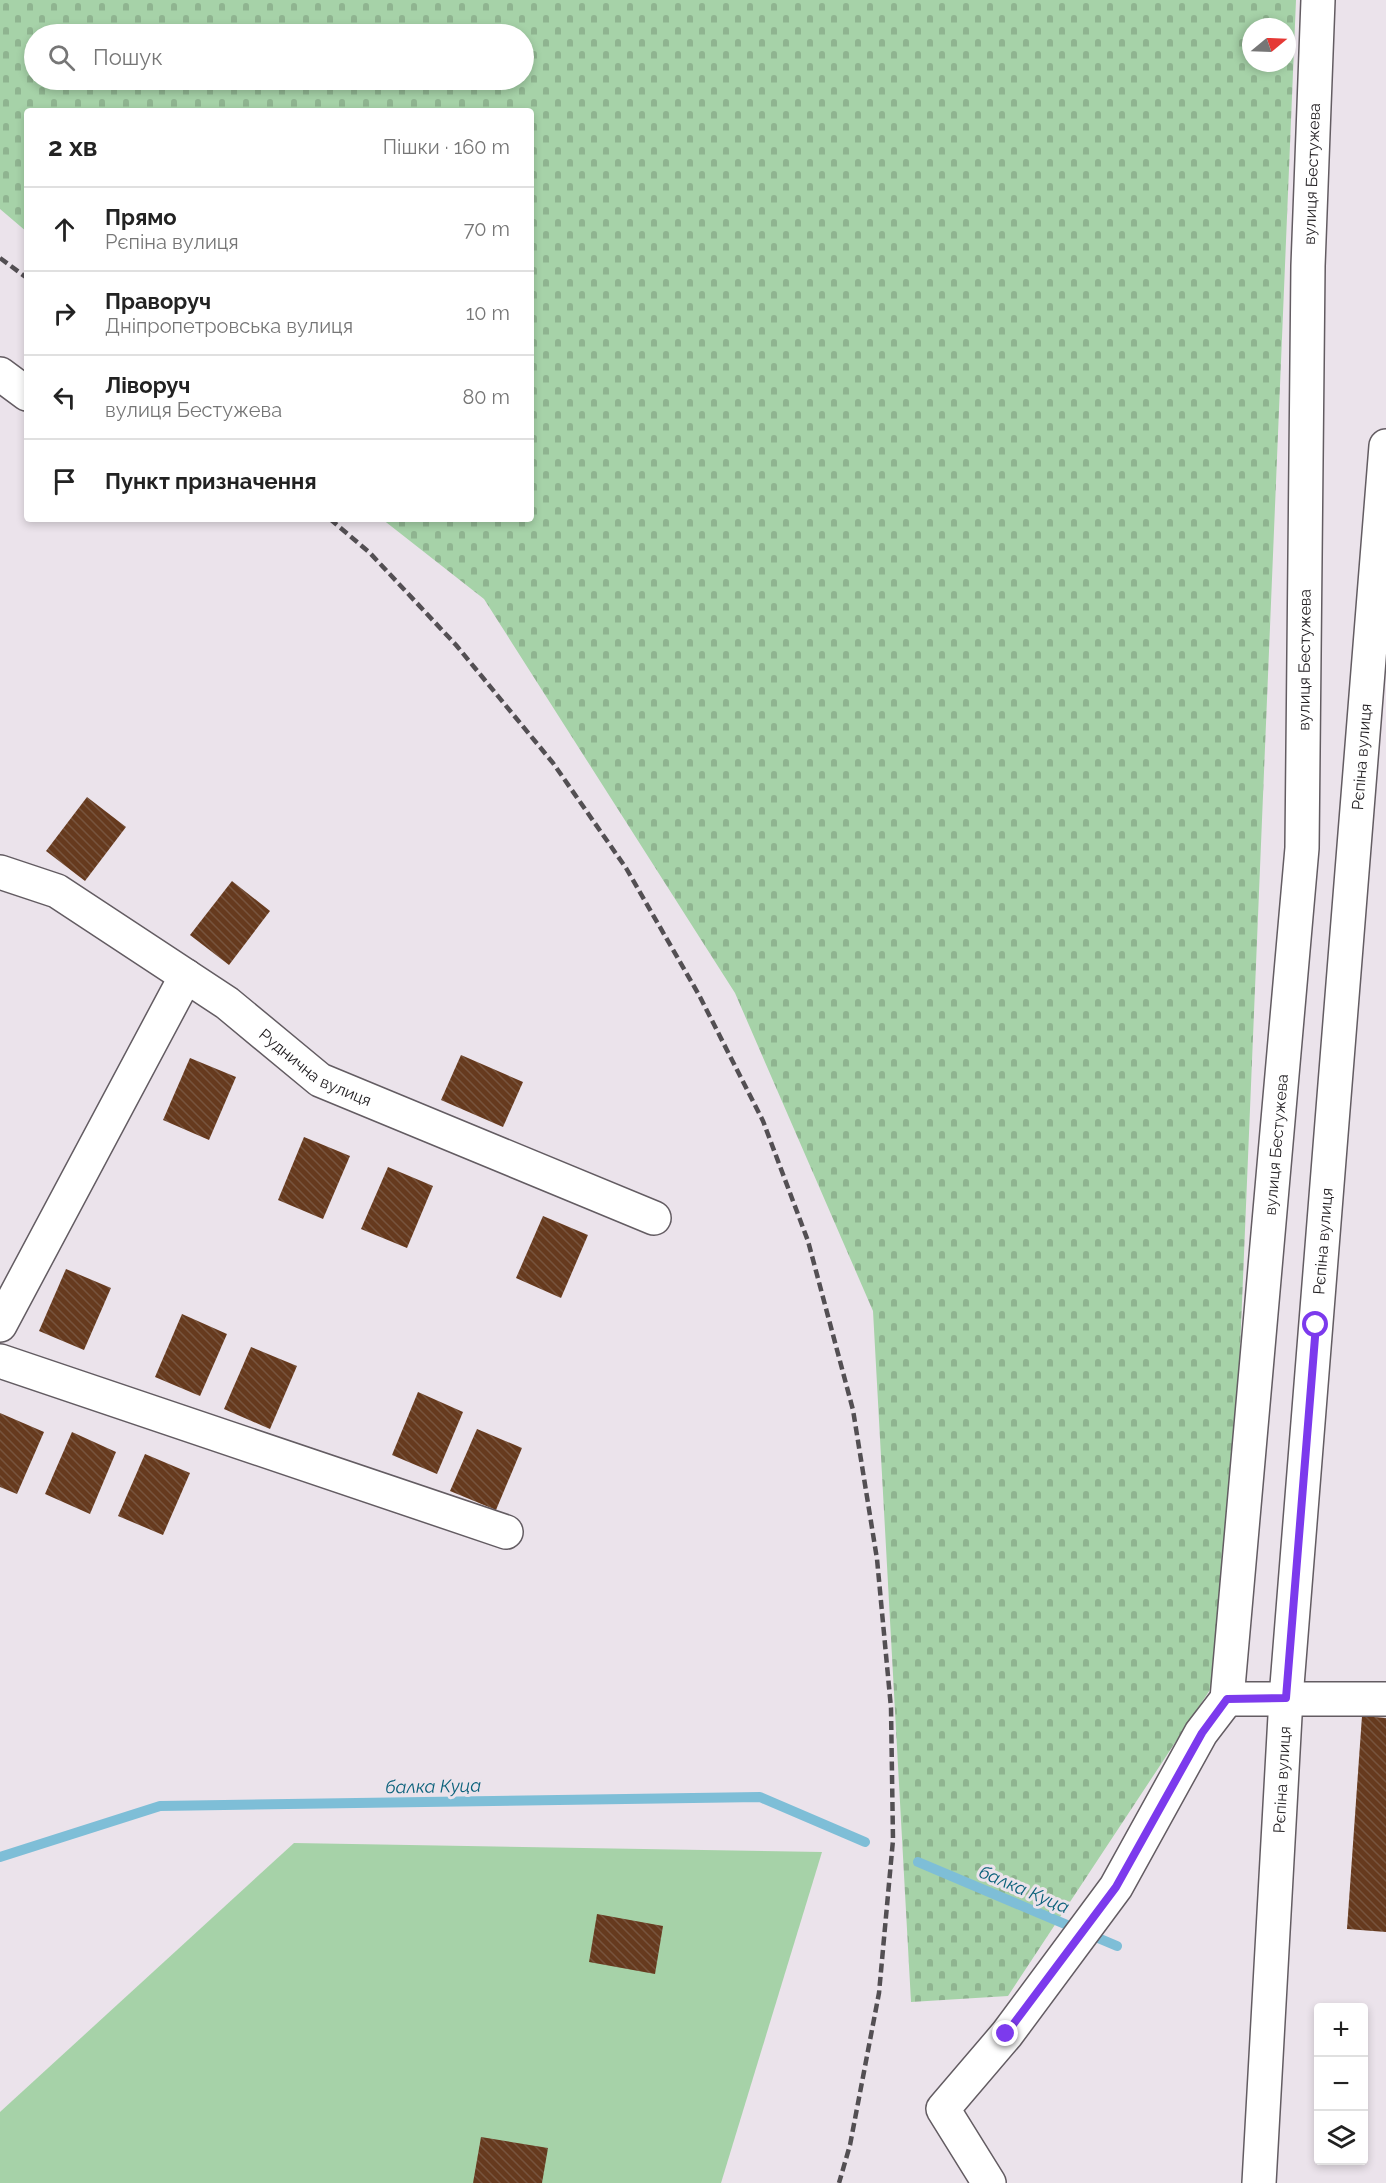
<!DOCTYPE html>
<html lang="uk">
<head>
<meta charset="utf-8">
<style>
  body { margin:0; font-family:Raleway,sans-serif; background:#f6f6f6; color:#222 }
  .controls { position:absolute; right:18px; bottom:18px; display:grid; overflow:hidden; border-radius:6px; box-shadow:0 3px 9px #0003 }
  .controls button { width:54px; height:54px; display:grid; place-items:center; padding:0; border:0; border-bottom:2px solid #e0e0e0; background:#fff; color:#222; font:30px sans-serif }
  .compass { position:absolute; left:1242px; top:18px; width:54px; height:54px; border-radius:50%; background:#fff; box-shadow:0 3px 9px #0003; rotate:71deg }
  .stop { position:absolute; width:18px; height:18px; margin:-14px; border:4px solid #7c3aed; border-radius:50%; background:#fff }
  .stop.end { background:#7c3aed; border-color:#fff; box-shadow:0 2px 6px #0008 }
  .list { margin:0; padding:0; list-style:none }
  h2 { display:flex; justify-content:space-between; align-items:center; height:78px; margin:0; padding:0 24px; font-size:26px }
  h2 small { font-size:20px; font-weight:400; color:#767676 }
  .list li { display:grid; grid-template-columns:39px 1fr auto; gap:18px; align-items:center; box-sizing:border-box; height:84px; padding:0 24px; border-top:2px solid #e0e0e0 }
  .list b { display:block; font-size:22px; white-space:nowrap }
  .list p { margin:0; font-size:20px; white-space:nowrap; color:#767676 }
  .list em { font-size:20px; font-style:normal; color:#767676 }
  .icon { flex:none; width:33px; height:33px; fill:none; stroke:currentColor; stroke-width:2; stroke-linecap:round; stroke-linejoin:round }
  .map { position:relative; flex:none; width:1386px; height:2183px; overflow:hidden }
  .search { position:absolute; background:#fff; box-shadow:0 3px 9px #0003; left:24px; top:24px; width:510px; height:66px; display:flex; align-items:center; gap:15px; box-sizing:border-box; padding:0 21px; border-radius:33px; color:#767676; font-size:22px }
  .panel { position:absolute; background:#fff; box-shadow:0 3px 9px #0003; left:24px; top:108px; width:510px; height:414px; border-radius:6px }
  .map>svg:first-child { display:block }
</style>
</head>
<body>
<div class="map">
<svg width="1386" height="2183" viewBox="0 0 1386 2183">
  <defs>
    <pattern id="cemetery-stones" width="16" height="16" patternUnits="userSpaceOnUse" patternTransform="scale(1.5)"><rect width="16" height="16" fill="#a6d2a8"/><path d="M2 7V4a2 2 0 0 1 4 0v3zM10 15v-3a2 2 0 0 1 4 0v3z" fill="#8fb490"/></pattern>
    <pattern id="building-back-hatch" width="6" height="6" patternUnits="userSpaceOnUse" patternTransform="scale(1.5)"><rect width="6" height="6" fill="#663a1e"/><path d="M-1 5l2 2M0 0l6 6M5-1l2 2" fill="none" stroke="#77543e"/></pattern>
  </defs>
  <rect width="100%" height="100%" fill="#ebe3eb"/>
  <path fill="url(#cemetery-stones)" fill-rule="evenodd" d="M0 0H1296L1227 1664 1008 1996 911 2002 873 1311 735 993 484 599 382 519H531V111H27V232L0 209ZM1251 27H1287V63H1251ZM34 34H524V80H34Z"/>
  <polygon fill="#a6d2a8" points="294,1843 822,1852 721,2183 0,2183 0,2112"/>
  <g fill="none" stroke-linecap="round" stroke-linejoin="round">
    <g stroke="#7ebed7" stroke-width="10">
      <polyline points="0,1857 160,1806 760,1797 865,1842"/>
      <polyline points="918,1862 1117,1946"/>
    </g>
  </g>
  <g fill="url(#building-back-hatch)">
    <polygon points="87,797 126,827 85,881 46,851"/>
    <polygon points="232,881 270,911 229,965 190,935"/>
    <polygon points="461,1055 523,1082 503,1127 441,1100"/>
    <polygon points="190,1058 236,1077 209,1140 163,1120"/>
    <polygon points="304,1137 350,1156 323,1219 278,1200"/>
    <polygon points="388,1167 433,1186 407,1248 361,1229"/>
    <polygon points="543,1216 588,1235 561,1298 516,1278"/>
    <polygon points="66,1269 111,1288 84,1350 39,1331"/>
    <polygon points="182,1314 227,1334 200,1396 155,1377"/>
    <polygon points="251,1347 297,1366 270,1429 224,1409"/>
    <polygon points="418,1392 463,1412 437,1474 392,1455"/>
    <polygon points="0,1413 44,1432 17,1494 0,1487"/>
    <polygon points="477,1429 522,1448 496,1510 450,1491"/>
    <polygon points="72,1432 116,1452 90,1514 45,1494"/>
    <polygon points="145,1454 190,1473 163,1535 118,1516"/>
    <polygon points="1362,1716 1386,1718 1386,1932 1347,1929"/>
    <polygon points="597,1914 663,1926 655,1974 589,1962"/>
    <polygon points="481,2137 548,2148 542,2183 473,2183"/>
  </g>
  <g fill="none" stroke-linecap="round" stroke-linejoin="round">
    <g stroke="#635c62" stroke-width="36">
      <g id="street">
        <polyline points="0,374 27,394"/>
        <path id="s1" d="M0 872 57 891 227 1003 320 1080 654 1218"/>
        <polyline points="0,1325 186,976"/>
        <polyline points="0,1361 506,1532"/>
        <polyline points="1227,1699 1386,1699"/>
        <path id="s2" d="M989 2183 943 2109 1007 2034 1116 1887 1201 1733 1227 1699 1302 848 1308 266 1318 0"/>
      </g>
    </g>
    <g stroke="#635c62" stroke-width="36">
      <g id="secondary">
        <path id="s3" d="M1259 2183 1286 1698 1386 446"/>
      </g>
    </g>
    <use href="#street" stroke="#fff" stroke-width="33"/>
    <use href="#secondary" stroke="#fff" stroke-width="33"/>
    <g stroke="#534f53" stroke-width="4.5" stroke-dasharray="9 4.5" stroke-linecap="butt">
      <polyline points="0,258 27,278"/>
      <polyline points="330,519 370,553 456,645 553,763 626,868 699,995 763,1121 808,1241 853,1410 877,1559 891,1708 893,1840 879,1993 850,2145 839,2183"/>
    </g>
  </g>
  <g fill="none" stroke-linecap="round" stroke-linejoin="round">
    <polyline stroke="#7c3aed" stroke-width="8" points="1006,2034 1116,1887 1202,1733 1227,1699 1286,1698 1316,1325"/>
  </g>
  <g text-anchor="middle" dominant-baseline="central" stroke-width="6" stroke-linejoin="round" paint-order="stroke">
    <g font-size="16" fill="#242124" stroke="#ebe3eb">
      <text stroke="none"><textPath href="#s2" startOffset="2116">вулиця Бестужева</textPath></text>
      <text stroke="none"><textPath href="#s2" startOffset="1630">вулиця Бестужева</textPath></text>
      <text stroke="none"><textPath href="#s3" startOffset="1430">Рєпіна вулиця</textPath></text>
      <text stroke="none"><textPath href="#s1" startOffset="374">Руднична вулиця</textPath></text>
      <text stroke="none"><textPath href="#s2" startOffset="1144">вулиця Бестужева</textPath></text>
      <text stroke="none"><textPath href="#s3" startOffset="944">Рєпіна вулиця</textPath></text>
      <text stroke="none"><textPath href="#s3" startOffset="404">Рєпіна вулиця</textPath></text>
    </g>
    <g font-size="18" font-style="italic" fill="#09607a" stroke="#ebe3eb">
      <text transform="translate(433 1786) rotate(-1)">балка Куца</text>
      <text transform="translate(1024 1889) rotate(23)">балка Куца</text>
    </g>
  </g>
</svg>
<div class="controls">
<button>+</button>
<button>−</button>
<button><svg class="icon" aria-label="layers" viewBox="0 0 24 24"><path d="M12 4l9 5-9 5-9-5zM3 14l9 5 9-5"/></svg></button>
</div>
<svg class="compass" viewBox="-18 -18 36 36"><path d="M0-13l5 13h-10z" fill="#e53935"/><path d="M0 13l5-13h-10z" fill="#767676"/></svg>
<div class="stop" style="left:1316px;top:1325px"></div>
<div class="stop end" style="left:1006px;top:2034px"></div>
<div class="search"><svg class="icon" aria-label="search" viewBox="0 0 24 24"><circle cx="10" cy="10" r="6"/><path d="M15 15l6 6"/></svg>Пошук</div>
<section class="panel">
<h2>2 хв<small>Пішки · 160 m</small></h2>
<ul class="list">
<li><svg class="icon" aria-label="ahead" viewBox="0 0 24 24"><path d="M12 20V5M6 11l6-6 6 6"/></svg><div><b>Прямо</b><p>Рєпіна вулиця</p></div><em>70 m</em></li>
<li><svg class="icon" aria-label="right" viewBox="0 0 24 24"><path d="M7 20v-9h11M14 6l5 5-5 5"/></svg><div><b>Праворуч</b><p>Дніпропетровська вулиця</p></div><em>10 m</em></li>
<li><svg class="icon" aria-label="left" viewBox="0 0 24 24"><path d="M17 20v-9H6M10 6l-5 5 5 5"/></svg><div><b>Ліворуч</b><p>вулиця Бестужева</p></div><em>80 m</em></li>
<li><svg class="icon" aria-label="arrive" viewBox="0 0 24 24"><path d="M6 21V4h12l-3 4 3 4H6"/></svg><div><b>Пункт призначення</b></div></li>
</ul>
</section>
</div>
</body>
</html>
